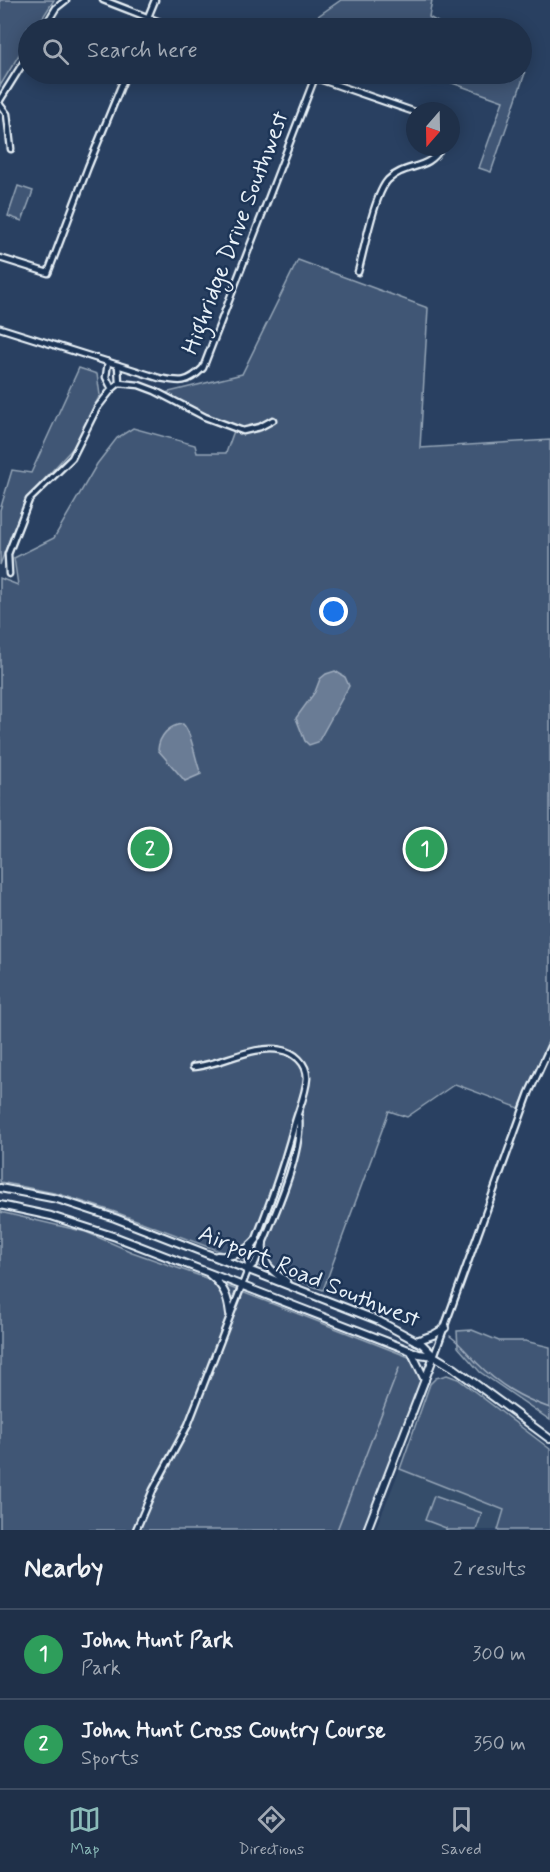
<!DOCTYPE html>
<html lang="en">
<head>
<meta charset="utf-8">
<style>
  body { margin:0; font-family:Mynerve,sans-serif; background:#2c3c53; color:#f1f3f6 }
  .compass { position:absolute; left:406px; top:102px; width:54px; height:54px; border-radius:50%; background:#1f3049; box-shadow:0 3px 15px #0003; rotate:200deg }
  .you { position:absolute; left:334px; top:612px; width:21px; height:21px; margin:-15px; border:4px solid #fff; border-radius:50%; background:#1a73e8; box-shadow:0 0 0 9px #1a73e833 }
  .badge { display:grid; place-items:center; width:39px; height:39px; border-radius:50%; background:#8bbbb9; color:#fff; font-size:20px; font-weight:700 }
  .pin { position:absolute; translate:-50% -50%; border:3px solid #fff; box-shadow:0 2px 6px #0006 }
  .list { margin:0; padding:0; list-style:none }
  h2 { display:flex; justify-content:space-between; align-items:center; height:78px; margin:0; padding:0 24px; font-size:26px }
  h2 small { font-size:20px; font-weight:400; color:#a1a9b4 }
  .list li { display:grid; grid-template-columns:39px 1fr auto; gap:18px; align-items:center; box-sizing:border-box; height:90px; padding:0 24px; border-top:2px solid #3c4b61 }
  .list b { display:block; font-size:22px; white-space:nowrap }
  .list p { margin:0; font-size:20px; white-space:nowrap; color:#a1a9b4 }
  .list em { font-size:20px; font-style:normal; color:#a1a9b4 }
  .icon { flex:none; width:33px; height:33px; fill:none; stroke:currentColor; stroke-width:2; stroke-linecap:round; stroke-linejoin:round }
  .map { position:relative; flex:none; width:550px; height:1530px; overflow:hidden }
  .search { position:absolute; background:#1f3049; box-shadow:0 3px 15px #0003; left:18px; right:18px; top:18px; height:66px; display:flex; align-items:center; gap:15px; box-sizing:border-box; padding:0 21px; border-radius:33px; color:#a1a9b4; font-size:22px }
  .sheet { height:258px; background:#1f3049 }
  nav { display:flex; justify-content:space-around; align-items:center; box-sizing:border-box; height:84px; border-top:2px solid #3c4b61; background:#1f3049; font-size:16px; color:#a1a9b4 }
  nav a { display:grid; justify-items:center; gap:3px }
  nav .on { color:#8bbbb9 }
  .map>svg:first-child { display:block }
</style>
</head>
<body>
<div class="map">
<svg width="550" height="1530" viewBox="0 0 550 1530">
  <rect width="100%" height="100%" fill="#294061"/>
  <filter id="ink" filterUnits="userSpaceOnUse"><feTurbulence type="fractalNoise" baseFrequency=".0167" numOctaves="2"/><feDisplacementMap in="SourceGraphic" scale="12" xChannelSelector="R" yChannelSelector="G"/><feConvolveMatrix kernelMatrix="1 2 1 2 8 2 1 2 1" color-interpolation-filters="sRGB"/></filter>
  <g filter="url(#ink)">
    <polygon fill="#364d6b" points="400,1469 504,1511 498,1530 382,1530 376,1528"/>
    <g fill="#415774" stroke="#94a4b6" stroke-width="1.5">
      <polygon points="0,0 54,0 36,28 28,28 28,40 0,86"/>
      <polygon points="341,0 432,0 429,17 448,28 301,28"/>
      <polygon points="522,71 525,73 491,172 479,168 503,101 427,74 522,74"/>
      <polygon points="18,186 33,191 22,221 8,216"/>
      <polygon points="298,260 428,308 420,448 550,440 550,1037 519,1108 455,1084 407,1117 389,1111 323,1290 115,1212 59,1194 0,1182 0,578 18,585 14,558 54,538 97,464 117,438 133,428 195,445 197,453 226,453 235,428 165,393 242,374"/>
      <polygon points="79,368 97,374 100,395 88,418 73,448 40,484 27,503 11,535 0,565 0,510 12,470 31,473"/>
      <path d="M0 1212 86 1232 132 1252 206 1278 409 1357C416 1364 421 1373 420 1382L367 1530H0Z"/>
      <polygon points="472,1330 499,1341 525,1341 550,1347 550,1420 480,1372 458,1347 457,1331"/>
      <polygon points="447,1375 458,1379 550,1449 550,1530 498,1530 504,1510 400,1469 430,1384 436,1378"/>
      <polygon points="434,1496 482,1513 476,1530 446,1530 446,1528 425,1520"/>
    </g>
    <g fill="#6b7c95" stroke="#9dabbd" stroke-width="1.5">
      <polygon points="335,671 345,677 349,686 318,742 309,745 305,741 296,718 315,692 320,679 326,674"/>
      <path d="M183 724C192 733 195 760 201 774L185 781 158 750C159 736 169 725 183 724Z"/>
    </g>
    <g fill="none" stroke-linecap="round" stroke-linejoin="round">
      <g stroke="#9dabbd" stroke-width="1.5">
        <path d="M450 1336C461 1344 468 1354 477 1363 499 1385 521 1398 550 1408"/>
        <polyline points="337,1530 399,1368"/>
      </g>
      <g stroke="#e8f1f8" stroke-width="9">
        <g id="minor">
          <polyline points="103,0 175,28"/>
          <polyline points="148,17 155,0"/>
          <polyline points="44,28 56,8 66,0"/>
          <polyline points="305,74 415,112"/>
          <polyline points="0,100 28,55"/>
          <polyline points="0,105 7,114 11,149"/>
          <polyline points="0,258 48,273 88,167 126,74"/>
          <path d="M358 272C364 251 374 195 388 180 405 163 430 171 441 147"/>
          <path d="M0 328 159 378C180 382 187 384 203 368L315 77"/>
          <polyline points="108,362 106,377 112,389"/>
          <polyline points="118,365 119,383"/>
          <polyline points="9,574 8,554 29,500 72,458 97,408 112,389 119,383 139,385 155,391 205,417 243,431 260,427 273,420"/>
          <path d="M249 1269 255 1263C270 1224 303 1157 299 1117"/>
          <polyline points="434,1356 529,1093 550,1047"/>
          <path d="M136 1530 153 1490 188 1425 248 1270V1260C265 1216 282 1172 294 1126 298 1111 306 1094 307 1078 307 1063 294 1052 281 1050 254 1044 221 1065 193 1067"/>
        </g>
      </g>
      <g stroke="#e8f1f8" stroke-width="10">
        <g id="tertiary">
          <polyline points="0,1188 57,1199 115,1218 377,1320 422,1344 434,1356 454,1368 550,1439"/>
          <polyline points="0,1205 51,1216 116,1237 419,1354 434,1356"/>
          <path d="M263 1243C261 1263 270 1270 286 1281"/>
          <path d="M217 1256C234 1257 244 1253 256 1240"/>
          <path d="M210 1275C224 1286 228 1297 230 1314"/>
          <polyline points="416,1341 433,1335 445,1328"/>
          <polyline points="411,1351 425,1380"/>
          <polyline points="367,1530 434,1356"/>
        </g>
      </g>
      <use href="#minor" stroke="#1d3557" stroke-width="4.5"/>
      <use href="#tertiary" stroke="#1d3557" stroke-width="6"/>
    </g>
  </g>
  <g text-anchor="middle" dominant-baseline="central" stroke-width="5" stroke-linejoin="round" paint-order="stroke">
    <g font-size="24" fill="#e8f1f8" stroke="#1d3557">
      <text transform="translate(236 233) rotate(-69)">Highridge Drive Southwest</text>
      <text transform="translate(309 1277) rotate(22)">Airport Road Southwest</text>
    </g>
  </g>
</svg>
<svg class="compass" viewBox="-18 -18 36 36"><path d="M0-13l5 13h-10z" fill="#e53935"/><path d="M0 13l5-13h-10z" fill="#a1a9b4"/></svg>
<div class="you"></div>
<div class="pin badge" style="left:425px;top:849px;background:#2e9e5b">1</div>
<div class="pin badge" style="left:150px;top:849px;background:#2e9e5b">2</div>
<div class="search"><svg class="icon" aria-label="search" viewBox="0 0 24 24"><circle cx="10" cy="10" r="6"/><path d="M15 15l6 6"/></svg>Search here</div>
</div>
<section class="sheet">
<h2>Nearby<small>2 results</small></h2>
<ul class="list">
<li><span class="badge" style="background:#2e9e5b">1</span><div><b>John Hunt Park</b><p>Park</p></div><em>300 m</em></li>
<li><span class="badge" style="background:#2e9e5b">2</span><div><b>John Hunt Cross Country Course</b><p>Sports</p></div><em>350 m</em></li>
</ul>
</section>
<nav>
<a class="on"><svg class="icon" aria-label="map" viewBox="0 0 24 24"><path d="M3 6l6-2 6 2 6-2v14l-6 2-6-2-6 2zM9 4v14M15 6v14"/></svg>Map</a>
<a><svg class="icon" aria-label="directions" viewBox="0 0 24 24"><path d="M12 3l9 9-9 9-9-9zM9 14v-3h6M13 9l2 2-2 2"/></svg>Directions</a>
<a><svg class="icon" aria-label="saved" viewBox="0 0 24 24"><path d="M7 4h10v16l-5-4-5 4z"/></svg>Saved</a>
</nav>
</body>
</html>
